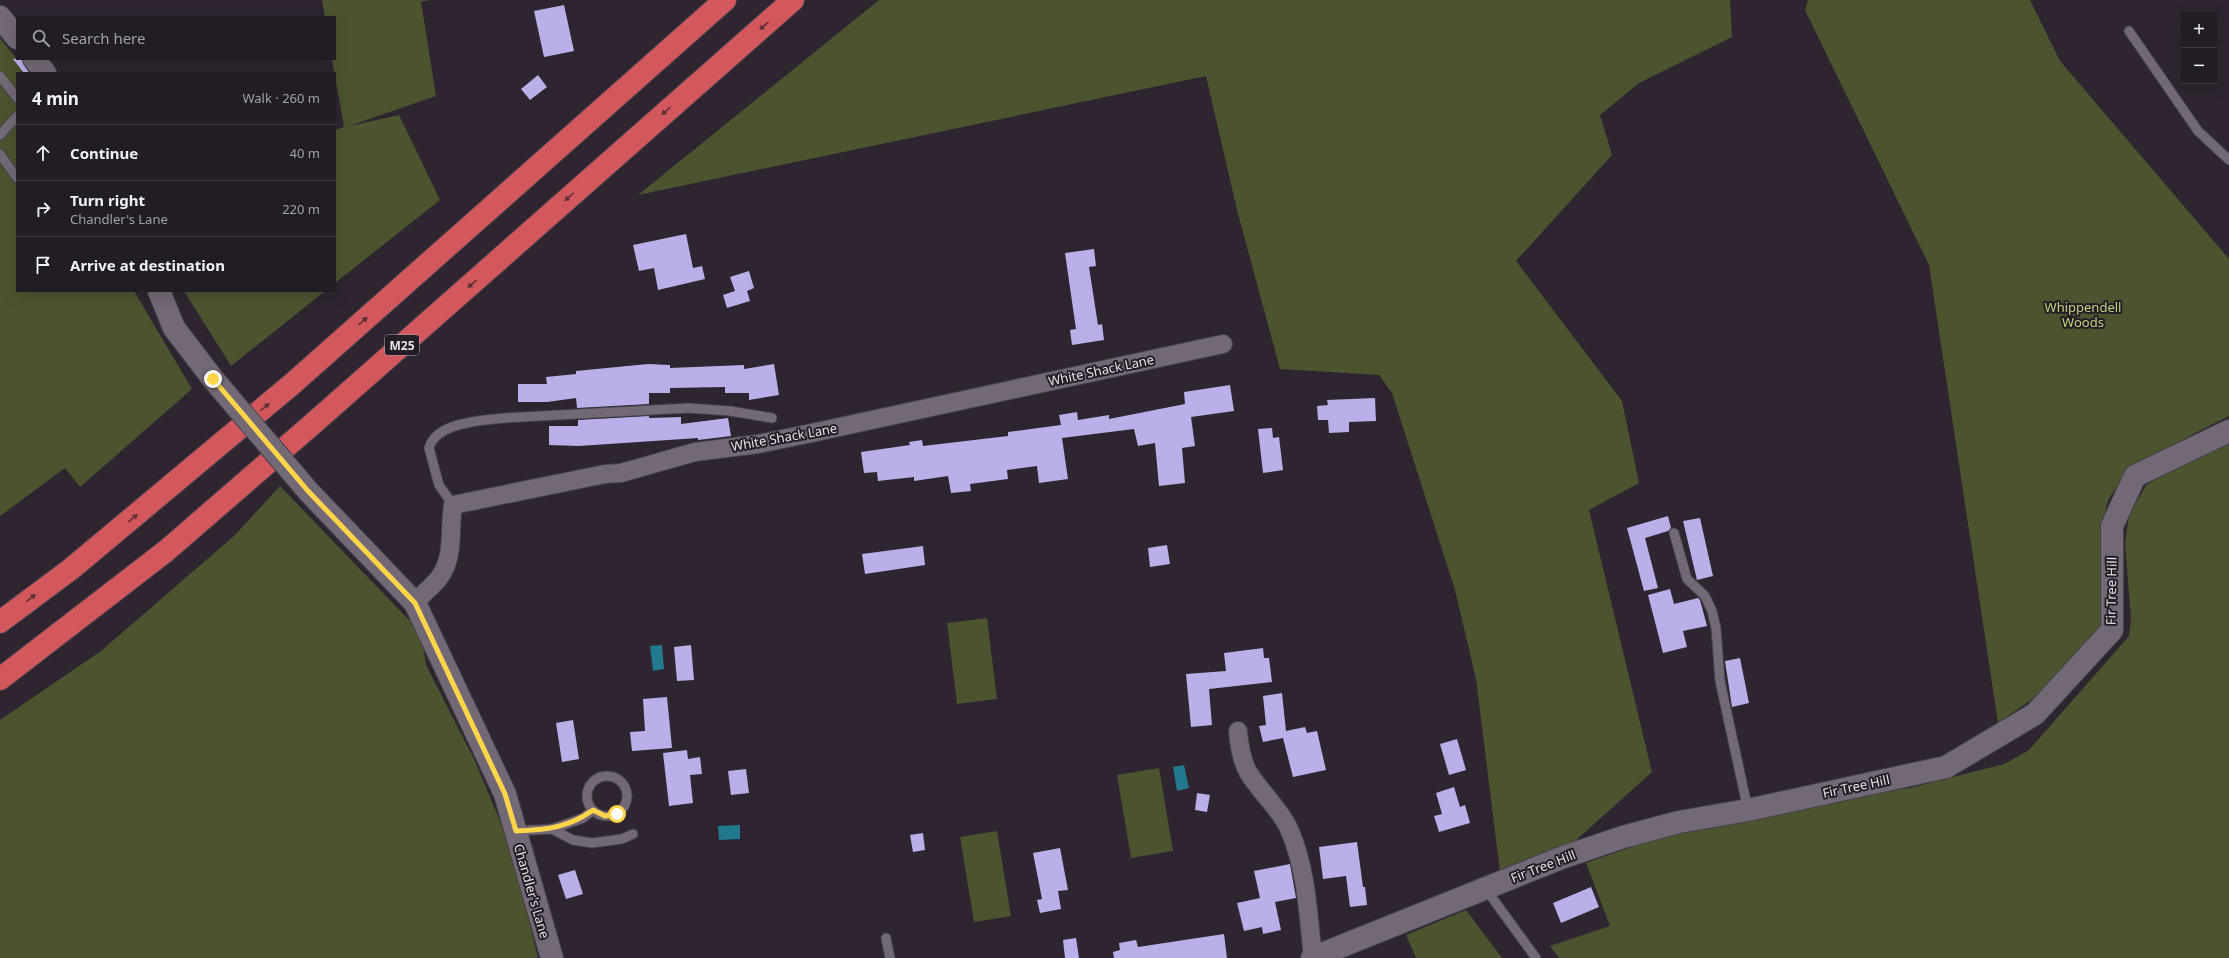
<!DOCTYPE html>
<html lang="en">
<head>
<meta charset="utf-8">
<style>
  body { margin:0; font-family:"Noto Sans",sans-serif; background:#2a252c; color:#f1f3f6 }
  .controls { position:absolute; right:12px; top:12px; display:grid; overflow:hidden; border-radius:0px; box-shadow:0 4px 16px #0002 }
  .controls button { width:36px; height:36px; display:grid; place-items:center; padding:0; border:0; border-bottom:1px solid #3f3a41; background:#221c24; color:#f1f3f6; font:20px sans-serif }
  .stop { position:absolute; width:12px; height:12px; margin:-9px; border:3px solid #ffd54a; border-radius:50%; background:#fff }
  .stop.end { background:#ffd54a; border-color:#fff; box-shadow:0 1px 4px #0008 }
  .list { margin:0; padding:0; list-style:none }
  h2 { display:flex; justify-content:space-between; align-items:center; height:52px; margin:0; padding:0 16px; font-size:17px }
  h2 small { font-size:13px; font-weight:400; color:#a2a1a6 }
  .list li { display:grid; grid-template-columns:26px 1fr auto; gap:12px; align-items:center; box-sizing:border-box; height:56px; padding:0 16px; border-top:1px solid #3f3a41 }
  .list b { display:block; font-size:15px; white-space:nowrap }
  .list p { margin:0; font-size:13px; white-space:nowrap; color:#a2a1a6 }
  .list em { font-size:13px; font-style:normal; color:#a2a1a6 }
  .icon { flex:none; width:22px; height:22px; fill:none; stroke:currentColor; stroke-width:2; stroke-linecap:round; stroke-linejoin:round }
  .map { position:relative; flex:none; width:2229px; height:958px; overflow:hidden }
  .search { position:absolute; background:#221c24; box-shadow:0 4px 16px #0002; left:16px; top:16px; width:320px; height:44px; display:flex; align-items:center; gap:10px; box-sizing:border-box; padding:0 14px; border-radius:0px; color:#a2a1a6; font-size:15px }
  .panel { position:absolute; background:#221c24; box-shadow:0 4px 16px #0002; left:16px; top:72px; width:320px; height:220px; border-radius:0px }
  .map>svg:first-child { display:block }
</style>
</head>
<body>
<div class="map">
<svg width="2229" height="958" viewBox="0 0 2229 958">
  <rect width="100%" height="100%" fill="#2e2530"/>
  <g fill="#4c532f">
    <polygon points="322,0 430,0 421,2 436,96 349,126 399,115 440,200 335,283 335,130 344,127 332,59 335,59 335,17 325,17"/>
    <polygon points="879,0 1730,0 1732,37 1639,83 1600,115 1612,155 1516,261 1622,401 1639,483 1589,510 1652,772 1574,842 1500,872 1476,679 1455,590 1392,393 1379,375 1280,369 1237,210 1206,76 638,195"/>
    <path d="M1808 0H2030L2060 61 2229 259V416C2194 434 2129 463 2110 497 2101 513 2105 540 2105 558 2105 577 2107 599 2104 618 2097 659 2029 701 1998 723L1929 265 1805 10Z"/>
    <polygon points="0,38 28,73 17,73 17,291 134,291 192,389 80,487 65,468 0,516"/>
    <polygon points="184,291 325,291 231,366"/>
    <polygon points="2229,444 2229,958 1559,958 1550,946 1610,926 1586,863 1657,838 1793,805 1910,788 2004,764 2029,750 2129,636 2131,619 2125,543 2129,515 2146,485 2170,471"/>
    <polygon points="280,486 408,619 420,628 426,665 475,761 500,821 517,870 538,958 0,958 0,720 101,651 235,535"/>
    <polygon points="987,618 997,699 957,704 947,623"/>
    <polygon points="1159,768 1173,851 1131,858 1117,775"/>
    <polygon points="997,831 1011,916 974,922 960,837"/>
    <polygon points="1466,910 1502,958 1416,958 1406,935"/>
  </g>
  <g fill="#22798d">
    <polygon points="662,645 664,669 653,671 650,646"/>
    <polygon points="1184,765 1189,788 1177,791 1173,767"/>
    <polygon points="740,825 740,839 719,840 718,826"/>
  </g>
  <g fill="#bbafea">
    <polygon points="564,5 574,51 544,57 534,11"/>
    <polygon points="13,59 22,59 29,73 24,73"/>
    <polygon points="538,75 547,87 530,100 521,89"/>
    <polygon points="686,234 693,268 702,266 705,279 658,290 654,268 639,271 633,245"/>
    <polygon points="1094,249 1096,266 1089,267 1098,325 1102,324 1104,340 1072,345 1070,330 1076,329 1065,253"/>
    <polygon points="749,271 754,288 747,291 750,301 727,308 723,295 735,291 730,277"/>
    <polygon points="648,364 670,365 670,368 744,365 744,369 774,364 779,395 749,400 749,393 725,393 725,387 670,388 670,393 649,393 649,404 577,408 576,398 547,402 518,402 518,384 547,384 546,377 576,374 576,371"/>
    <polygon points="1230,385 1234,411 1191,417 1195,446 1182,448 1185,483 1159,486 1155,443 1138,446 1134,429 1062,438 1068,479 1039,483 1037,466 1007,470 1008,479 970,484 971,491 951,493 948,476 914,481 914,477 878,481 877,472 864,473 861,452 910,445 909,442 922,440 923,446 1008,436 1008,432 1061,425 1059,415 1077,412 1078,420 1109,415 1109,419 1185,404 1184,392"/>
    <polygon points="1375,398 1376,421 1349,422 1349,432 1329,433 1328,420 1318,420 1317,406 1328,405 1327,400"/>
    <polygon points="649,416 649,418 681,417 681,424 728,418 731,436 698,440 698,438 579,446 549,445 549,426 578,426 578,420"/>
    <polygon points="1272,428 1273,438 1279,437 1283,470 1263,473 1258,429"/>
    <polygon points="1668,516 1671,528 1668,531 1645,538 1658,588 1644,591 1627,528"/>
    <polygon points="1700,518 1713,576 1697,580 1683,521"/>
    <polygon points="1167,545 1170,564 1150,567 1148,548"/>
    <polygon points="923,546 925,565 865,574 862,554"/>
    <polygon points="1670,589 1674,604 1698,598 1700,600 1707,626 1683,631 1687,647 1663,653 1648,595"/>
    <polygon points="691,645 694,680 677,681 674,647"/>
    <polygon points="1263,648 1264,658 1269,658 1272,682 1209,689 1212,725 1191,727 1186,674 1226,671 1224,653"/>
    <polygon points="1740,658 1749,703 1732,707 1725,661"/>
    <polygon points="1282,693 1286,731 1305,727 1307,733 1317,731 1326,770 1293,777 1283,738 1263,742 1259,726 1266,725 1263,696"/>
    <polygon points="667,697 672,748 632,751 630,732 645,731 643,699"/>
    <polygon points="573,720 579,759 562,762 556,723"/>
    <polygon points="1457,739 1466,770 1449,775 1440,744"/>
    <polygon points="687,750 688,759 700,757 702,774 690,775 693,803 669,806 663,753"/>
    <polygon points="746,769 749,793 731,795 728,771"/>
    <polygon points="1454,787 1460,807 1465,805 1470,823 1439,832 1434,816 1442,814 1436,793"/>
    <polygon points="1197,793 1210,795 1207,812 1195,810"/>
    <polygon points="923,833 925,850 913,852 910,835"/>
    <polygon points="1357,842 1363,887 1365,887 1367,905 1350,907 1346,876 1323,879 1319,847"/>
    <polygon points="1060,848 1068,890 1058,891 1061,909 1040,913 1037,900 1042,899 1033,853"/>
    <polygon points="1290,864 1296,898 1275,902 1281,930 1263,934 1262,927 1244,931 1237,903 1260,898 1254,871"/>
    <polygon points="575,870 583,894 566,899 558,875"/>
    <polygon points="1591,887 1599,907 1561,923 1553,903"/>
    <polygon points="1224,934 1227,958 1114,958 1113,952 1120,950 1119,943 1136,940 1138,947"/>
    <polygon points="1076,938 1079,958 1065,958 1063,940"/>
  </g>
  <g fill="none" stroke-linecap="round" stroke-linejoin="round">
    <g stroke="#48414a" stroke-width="11">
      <g id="lane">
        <polyline points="2129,31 2198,131 2229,160"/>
        <polyline points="0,76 17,98"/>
        <polyline points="0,135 17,116"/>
        <polyline points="0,154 17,178"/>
        <path d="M453 505 439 485 429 448C436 422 483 420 505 418L689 408 730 411 772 418"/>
        <polyline points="1674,533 1687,579 1705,596 1712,611 1716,628 1720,681 1748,810"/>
        <circle cx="607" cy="796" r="20"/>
        <polyline points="552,829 583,818 593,810"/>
        <polyline points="516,831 552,829 573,840 592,843 622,839 633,834"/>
        <polyline points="1485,888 1536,958"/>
        <polyline points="886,938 890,958"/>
      </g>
    </g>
    <g stroke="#48414a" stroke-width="20">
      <g id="street">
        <path d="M415 603C422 594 432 587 439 578 455 557 449 529 453 505L605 474 621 473 695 452 758 444 807 434 1223 344"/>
        <path d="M1238 731C1239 744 1241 759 1248 772 1260 792 1279 807 1289 829 1307 870 1308 914 1313 958"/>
      </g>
    </g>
    <g stroke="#48414a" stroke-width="24">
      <g id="secondary">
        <polyline points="0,17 17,38"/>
        <polyline points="34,59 45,73"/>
        <polyline points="159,291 174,328 213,379"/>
        <polyline points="308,491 415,603 505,794 552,958"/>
        <polyline points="1312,958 1561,858 1623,837 1679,822 1748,810 1946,767 2035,714 2112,630 2112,526 2135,476 2229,431"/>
      </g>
    </g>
    <g stroke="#48414a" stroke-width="24">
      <g id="highway">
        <polyline points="0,622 71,569 291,385 725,0"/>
        <polyline points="0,679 166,551 316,421 793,0"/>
      </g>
    </g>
    <use href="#lane" stroke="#736976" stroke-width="9"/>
    <use href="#street" stroke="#736976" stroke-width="18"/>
    <use href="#secondary" stroke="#736976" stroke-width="22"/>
    <use href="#highway" stroke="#d2585e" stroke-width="22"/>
    <g stroke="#48414a" stroke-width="24" stroke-linecap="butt">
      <polyline id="secondary-bridge" points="213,379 308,491"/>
    </g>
    <use href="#secondary-bridge" stroke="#736976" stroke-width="22"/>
  </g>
  <defs><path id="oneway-solid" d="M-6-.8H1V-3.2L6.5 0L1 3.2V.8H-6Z"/></defs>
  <g fill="#61313a">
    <use href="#oneway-solid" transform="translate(764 26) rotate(139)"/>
    <use href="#oneway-solid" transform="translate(666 111) rotate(139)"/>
    <use href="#oneway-solid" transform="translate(569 197) rotate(138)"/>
    <use href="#oneway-solid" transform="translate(472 284) rotate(138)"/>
    <use href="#oneway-solid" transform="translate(363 321) rotate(-42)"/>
    <use href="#oneway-solid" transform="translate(265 407) rotate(-40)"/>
    <use href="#oneway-solid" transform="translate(133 518) rotate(-39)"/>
    <use href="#oneway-solid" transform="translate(31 598) rotate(-37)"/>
  </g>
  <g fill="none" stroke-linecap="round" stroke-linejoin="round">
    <path stroke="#ffd54a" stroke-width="5" d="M213 379 308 491 415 603 505 794 516 831C545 830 568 828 593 810L605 816 617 814"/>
  </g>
  <g text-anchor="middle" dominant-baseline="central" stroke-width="4" stroke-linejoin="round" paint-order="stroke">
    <rect fill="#241c26" stroke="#aca6ae" stroke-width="1" x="385" y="335" width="34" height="20" rx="3"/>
    <g font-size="12" font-weight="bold" fill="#e6e1e8">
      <text x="402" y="345">M25</text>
    </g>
    <g font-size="13" fill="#c3d37a" stroke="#241c26">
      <text x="2083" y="307">Whippendell<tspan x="2083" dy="15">Woods</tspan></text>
    </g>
    <g font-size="13" fill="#e6e1e8" stroke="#241c26">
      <text transform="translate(1101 370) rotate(-12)">White Shack Lane</text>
      <text transform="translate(784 437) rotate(-10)">White Shack Lane</text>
      <text transform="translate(2111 591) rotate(-89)">Fir Tree Hill</text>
      <text transform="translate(1856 786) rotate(-12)">Fir Tree Hill</text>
      <text transform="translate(1543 866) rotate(-21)">Fir Tree Hill</text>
      <text transform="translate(532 891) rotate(74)">Chandler's Lane</text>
    </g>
  </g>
</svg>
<div class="controls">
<button>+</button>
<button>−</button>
</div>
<div class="stop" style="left:617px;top:814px"></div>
<div class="stop end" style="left:213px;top:379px"></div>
<div class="search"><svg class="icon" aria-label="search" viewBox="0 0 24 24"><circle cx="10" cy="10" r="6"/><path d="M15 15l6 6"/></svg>Search here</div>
<section class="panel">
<h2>4 min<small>Walk · 260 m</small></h2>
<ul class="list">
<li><svg class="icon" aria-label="ahead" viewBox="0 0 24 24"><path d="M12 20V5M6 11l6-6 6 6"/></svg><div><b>Continue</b></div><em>40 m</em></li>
<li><svg class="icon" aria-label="right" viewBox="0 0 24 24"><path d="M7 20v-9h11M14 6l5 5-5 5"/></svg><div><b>Turn right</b><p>Chandler's Lane</p></div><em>220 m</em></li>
<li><svg class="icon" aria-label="arrive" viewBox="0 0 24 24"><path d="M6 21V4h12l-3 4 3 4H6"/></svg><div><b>Arrive at destination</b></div></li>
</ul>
</section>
</div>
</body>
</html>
